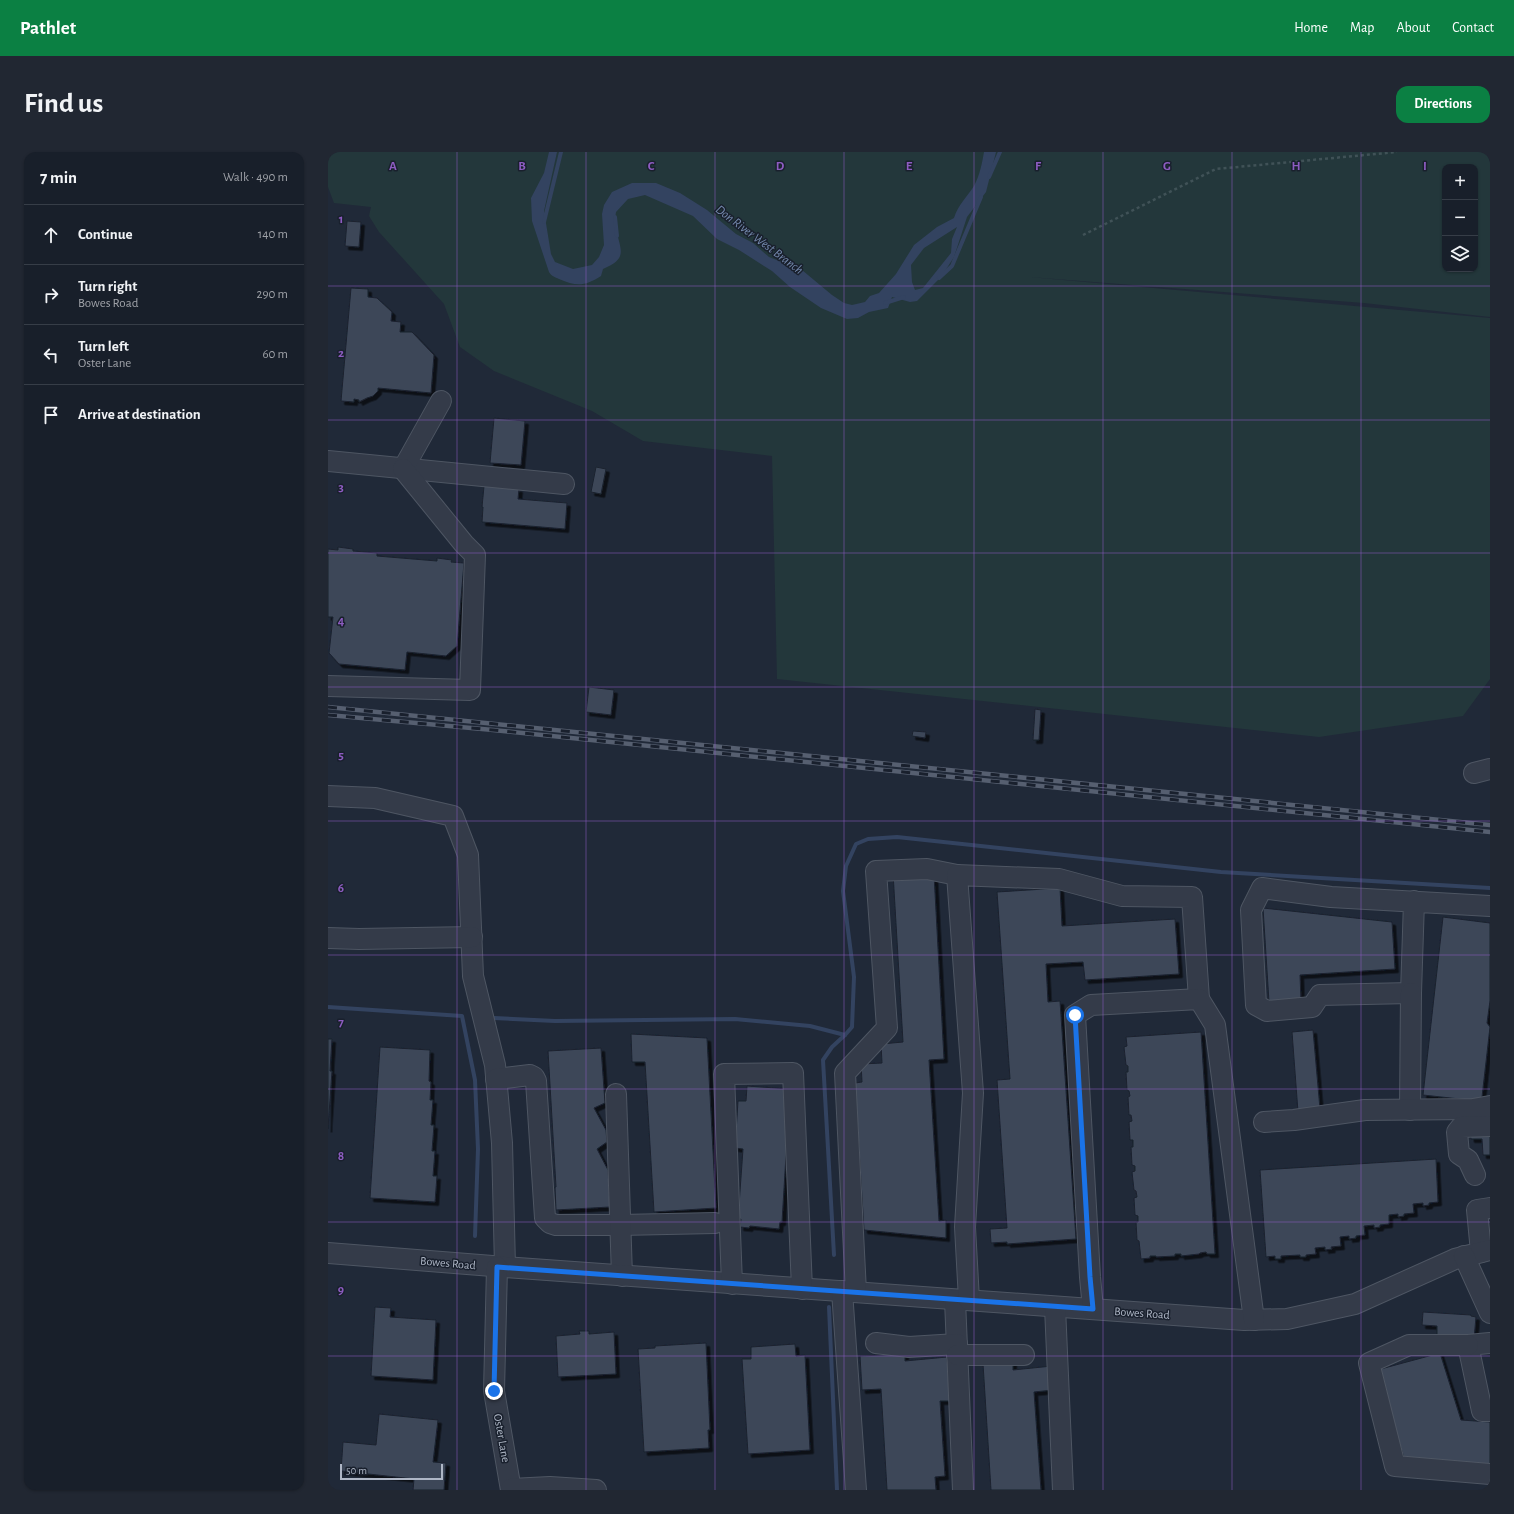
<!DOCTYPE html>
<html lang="en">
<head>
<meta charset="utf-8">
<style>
  body { margin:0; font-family:"Alegreya Sans",sans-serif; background:#212732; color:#f1f3f6 }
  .controls { position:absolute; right:12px; top:12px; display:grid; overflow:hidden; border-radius:8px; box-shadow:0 1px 3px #0004 }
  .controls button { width:36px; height:36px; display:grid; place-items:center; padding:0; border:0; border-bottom:1px solid #363d47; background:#181f2a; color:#f1f3f6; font:20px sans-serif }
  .scale { position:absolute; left:12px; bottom:10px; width:103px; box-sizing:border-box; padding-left:4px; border:2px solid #aeb6c5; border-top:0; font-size:11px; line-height:14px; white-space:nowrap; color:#aeb6c5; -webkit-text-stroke:3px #19202d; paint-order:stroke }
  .stop { position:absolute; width:12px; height:12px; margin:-9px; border:3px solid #1a73e8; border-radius:50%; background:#fff }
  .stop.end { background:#1a73e8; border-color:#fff; box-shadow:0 1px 4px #0008 }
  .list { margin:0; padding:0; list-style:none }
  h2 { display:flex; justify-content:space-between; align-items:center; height:52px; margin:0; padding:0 16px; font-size:17px }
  h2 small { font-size:13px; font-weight:400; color:#9fa2a8 }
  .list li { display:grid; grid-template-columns:26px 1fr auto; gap:12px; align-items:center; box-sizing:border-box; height:60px; padding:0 16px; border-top:1px solid #363d47 }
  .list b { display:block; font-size:15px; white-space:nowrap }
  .list p { margin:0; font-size:13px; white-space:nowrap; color:#9fa2a8 }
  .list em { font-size:13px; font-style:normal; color:#9fa2a8 }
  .icon { flex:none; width:22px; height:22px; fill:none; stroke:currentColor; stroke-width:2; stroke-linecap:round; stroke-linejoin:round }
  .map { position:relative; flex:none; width:1162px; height:1338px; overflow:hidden; border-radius:12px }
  header { display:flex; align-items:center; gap:24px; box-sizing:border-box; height:56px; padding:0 20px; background:#0b8043; color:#fff }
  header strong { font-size:19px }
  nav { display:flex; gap:22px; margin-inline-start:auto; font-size:14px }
  .intro { display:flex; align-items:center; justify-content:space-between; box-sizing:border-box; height:96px; padding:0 24px }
  h1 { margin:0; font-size:28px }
  .button { padding:10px 18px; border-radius:12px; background:#0b8043; color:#fff; font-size:14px; font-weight:700 }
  main { display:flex; gap:24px; padding:0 24px }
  aside { flex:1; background:#181f2a; border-radius:12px; box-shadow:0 1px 3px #0004 }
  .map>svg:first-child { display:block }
</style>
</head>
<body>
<header>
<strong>Pathlet</strong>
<nav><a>Home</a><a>Map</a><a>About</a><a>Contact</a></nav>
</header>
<div class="intro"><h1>Find us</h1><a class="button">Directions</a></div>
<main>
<aside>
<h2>7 min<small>Walk · 490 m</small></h2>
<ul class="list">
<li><svg class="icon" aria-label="ahead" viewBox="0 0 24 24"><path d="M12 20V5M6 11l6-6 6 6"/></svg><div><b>Continue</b></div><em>140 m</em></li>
<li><svg class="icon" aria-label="right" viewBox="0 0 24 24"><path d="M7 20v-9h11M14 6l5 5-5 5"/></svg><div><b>Turn right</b><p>Bowes Road</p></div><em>290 m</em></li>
<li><svg class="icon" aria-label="left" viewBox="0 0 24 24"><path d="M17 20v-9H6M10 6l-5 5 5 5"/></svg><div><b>Turn left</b><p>Oster Lane</p></div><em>60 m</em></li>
<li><svg class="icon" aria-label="arrive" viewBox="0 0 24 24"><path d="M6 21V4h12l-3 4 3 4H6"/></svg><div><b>Arrive at destination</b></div></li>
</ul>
</aside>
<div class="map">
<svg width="1162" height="1338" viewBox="0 0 1162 1338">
  <defs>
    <filter id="shadow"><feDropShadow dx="3.5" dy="3.5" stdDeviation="0" flood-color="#0009"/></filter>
  </defs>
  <rect width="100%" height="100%" fill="#202938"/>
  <path fill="#23373b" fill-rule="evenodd" d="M0 0H1158L1162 10V165L1036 151 701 125 1162 166V527L1135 564 991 585 449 527 444 304 315 289 264 259 166 219 132 195 116 152 51 80 41 64 43 55 6 51 0 35ZM1117 15H1147V117H1117Z"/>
  <path fill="#334360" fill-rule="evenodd" d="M221 0H229L216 59 223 102 227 110 245 117 264 113 271 105 276 93 274 62 276 53 284 40 304 31H328L352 41 379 58 408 82 425 91 441 105 474 118 504 143 516 151 524 153 537 150 542 144 551 141 568 122 586 93 609 75 626 66C630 53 639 45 646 34 652 23 654 11 656 0H668L658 40 639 65 626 105 613 125 589 149 582 150 564 145 560 156 541 160 530 166 519 167 493 156 462 135 444 119 411 98 389 87 365 64 317 43 300 47 288 60C287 65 287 71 288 76 292 98 301 106 275 117L273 124C257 134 249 135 231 127 227 125 223 124 221 120L204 69 203 46 216 21ZM629 75 624 87 623 101 595 136 587 138 584 130 583 113 596 96Z"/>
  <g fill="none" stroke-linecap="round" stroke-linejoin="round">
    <g stroke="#334360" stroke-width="4">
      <polyline points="661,25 672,0"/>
      <polyline points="287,65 289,84"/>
      <polyline points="216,70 233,0"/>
      <polyline points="611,126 624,114 653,45"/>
      <polyline points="557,151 576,145"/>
      <polyline points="0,855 134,864 147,928 150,997 147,1084"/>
      <polyline points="166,866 227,869 407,867 482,874 517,883"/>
      <polyline points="506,1103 495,908 504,895 517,883 524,875 526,825 515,739 518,714 528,692 540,687 569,685 893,720 1162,736"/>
      <polyline points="501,1155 509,1338"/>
    </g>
  </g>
  <g fill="#3c4759" stroke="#1b222f" filter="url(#shadow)">
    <polygon points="19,69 33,70 31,95 17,94"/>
    <polygon points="23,136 40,137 40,145 49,146 64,160 63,169 73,170 72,180 84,180 106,203 103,241 50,236 50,239 45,244 39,246 31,250 31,248 26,247 26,250 13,249"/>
    <polygon points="166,266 197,269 193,313 162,311"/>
    <polygon points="268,315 278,317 273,342 263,340"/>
    <polygon points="156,334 191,337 190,347 239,351 237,377 154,370 155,355 154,355"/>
    <polygon points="10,395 25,397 25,399 49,401 49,404 109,409 109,406 124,408 123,410 136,411 129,494 118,504 79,500 77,518 11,512 1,501 5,465 0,465 0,397 10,398"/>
    <polygon points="261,535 286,538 283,563 258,560"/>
    <polygon points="707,557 713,558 711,588 705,588"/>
    <polygon points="585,579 598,580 597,586 584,584"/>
    <polygon points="565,721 606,722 616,907 601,908 611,1069 618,1068 618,1086 536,1078 527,931 534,930 533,912 554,911 553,892 575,890"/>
    <polygon points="732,736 734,774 847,767 851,822 757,828 755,810 718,812 720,850 732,849 748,1087 679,1092 679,1090 663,1091 662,1077 679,1076 669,928 682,927 669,740"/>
    <polygon points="935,756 1064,770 1067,817 972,823 973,848 941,850"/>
    <polygon points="1115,765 1162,771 1162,849 1159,871 1162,875 1154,945 1151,946 1150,949 1095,943"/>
    <polygon points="985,878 992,957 970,960 964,880"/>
    <polygon points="873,880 887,1102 879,1102 878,1100 872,1101 871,1102 853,1104 853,1102 847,1102 847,1104 828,1105 828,1104 822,1104 822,1106 813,1107 811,1089 809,1088 808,1070 810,1070 810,1064 807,1063 806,1046 809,1045 808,1039 806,1038 804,1020 807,1019 807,1014 804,1013 803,995 805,995 805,988 802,988 801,970 804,969 803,963 801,963 800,945 802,944 801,939 799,938 798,920 800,920 800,914 798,913 796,895 799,894 798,885"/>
    <polygon points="303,882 379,886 388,1056 326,1060 317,910 304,910"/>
    <polygon points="0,887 4,887 2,919 4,919 0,977"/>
    <polygon points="52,895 102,898 101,929 103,930 102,948 105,948 103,973 106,973 104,999 107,999 105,1024 109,1024 107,1050 42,1046"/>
    <polygon points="273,896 277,951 266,956 278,978 279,990 269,997 280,1018 282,1055 228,1058 227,1035 228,1035 220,899"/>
    <polygon points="419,934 462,937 454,1070 452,1070 451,1077 422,1074 421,1076 412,1075 413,1067 410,1067 415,997 407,996 410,949 418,949"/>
    <polygon points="1162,979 1162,1003 1155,1003 1154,987 1143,987 1142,980"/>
    <polygon points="1108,1007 1110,1050 1101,1051 1101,1053 1095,1054 1095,1051 1085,1052 1086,1061 1076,1062 1076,1064 1070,1065 1070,1062 1061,1063 1061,1072 1052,1073 1052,1075 1046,1076 1046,1073 1036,1074 1037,1083 1028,1084 1028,1086 1021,1087 1021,1084 1012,1085 1013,1094 1003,1095 1004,1097 997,1098 997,1095 987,1096 988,1102 978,1103 978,1105 972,1105 972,1103 953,1104 953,1107 947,1107 947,1104 938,1105 932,1018"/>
    <polygon points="47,1155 63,1156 62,1165 108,1168 105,1228 43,1224"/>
    <polygon points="1095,1160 1143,1163 1143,1164 1148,1165 1146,1187 1109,1183 1109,1174 1094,1173"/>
    <polygon points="251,1179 261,1179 261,1182 286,1180 288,1222 230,1225 228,1184 252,1182"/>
    <polygon points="378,1191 382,1278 380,1278 381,1296 316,1300 310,1197 327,1196 327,1194"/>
    <polygon points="467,1192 468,1204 477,1203 482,1298 420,1302 414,1207 423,1207 423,1195"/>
    <polygon points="1112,1201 1133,1268 1162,1270 1162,1313 1077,1309 1049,1218"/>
    <polygon points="577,1202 577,1209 619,1205 622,1249 612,1249 617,1324 607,1325 608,1338 559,1338 553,1237 534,1238 532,1204"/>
    <polygon points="685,1210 685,1218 724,1214 725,1238 706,1240 713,1338 663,1338 655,1212"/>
    <polygon points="51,1262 110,1268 105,1310 118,1311 116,1338 85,1338 86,1327 13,1319 15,1290 48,1293"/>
  </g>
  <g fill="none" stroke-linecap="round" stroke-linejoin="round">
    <g stroke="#4e5663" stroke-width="22">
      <g id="minor">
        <polyline points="0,309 236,332"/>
        <polyline points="75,317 113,249"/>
        <polyline points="0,534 142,538 147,403 136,392 75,317"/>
        <polyline points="1146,621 1162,617"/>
        <polyline points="0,644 47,646 125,664 140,703 145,824 167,913 174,991 177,1115"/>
        <polyline points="1086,749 1083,841 992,843 984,855 939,859 928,853 923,758 934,736 1003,745 1162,754"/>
        <polyline points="0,786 31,787 144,785"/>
        <polyline points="168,927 202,923 206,925 208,929 217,1066 222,1071 228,1073 292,1073 387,1071"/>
        <polyline points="288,942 294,1124"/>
        <polyline points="1082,958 1083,841"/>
        <polyline points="936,970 966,968 1037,958 1145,957 1162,954"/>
        <polyline points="1147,1023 1140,1008 1131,1002 1129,980 1133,975 1162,974"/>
        <polyline points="1153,1100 1149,1058 1162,1056"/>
        <polyline points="0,1101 177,1115 916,1168 959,1167 1027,1152 1127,1107 1162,1098"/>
        <polyline points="1136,1104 1162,1161"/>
        <polyline points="169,1115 166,1239 183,1338"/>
        <polyline points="404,1132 396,922 465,921 474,1137"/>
        <polyline points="514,1139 528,1338"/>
        <polyline points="528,1140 517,921 559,876 548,719 599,717 629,723"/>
        <polyline points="627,1148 635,1338"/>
        <polyline points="641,1148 637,1075 645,941 629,723 731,727 794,744 864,745 871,847"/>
        <polyline points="727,1155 735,1338"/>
        <polyline points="765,1157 762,1125 747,863 763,853 871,847 887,873 926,1168"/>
        <polyline points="548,1191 581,1195 629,1192"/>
        <polyline points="1162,1191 1140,1193 1154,1259 1162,1259"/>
        <polyline points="1140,1193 1081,1193 1041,1211 1067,1314 1162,1322"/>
        <polyline points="629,1203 696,1203"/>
        <polyline points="183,1337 222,1335 268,1338"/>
      </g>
    </g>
    <polyline stroke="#405257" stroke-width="2.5" stroke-dasharray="3 3" stroke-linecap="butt" points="755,83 888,17 1069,0"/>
    <use href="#minor" stroke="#343b49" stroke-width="20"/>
    <g stroke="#565f70" stroke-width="4.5">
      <g id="rail">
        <polyline points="0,555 1162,673"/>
        <polyline points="0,563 165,578 1162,680"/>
      </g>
    </g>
    <use href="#rail" stroke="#19202d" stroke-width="3" stroke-dasharray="9" stroke-linecap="butt"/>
  </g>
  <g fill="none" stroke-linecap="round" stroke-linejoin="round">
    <polyline stroke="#1a73e8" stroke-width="5" points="166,1239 169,1115 765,1157 762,1125 747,863"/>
  </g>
  <path fill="none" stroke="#8d5cc1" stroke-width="1" stroke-opacity="0.55" d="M129 0V1338M258 0V1338M387 0V1338M516 0V1338M646 0V1338M775 0V1338M904 0V1338M1033 0V1338M0 134H1162M0 268H1162M0 401H1162M0 535H1162M0 669H1162M0 803H1162M0 937H1162M0 1070H1162M0 1204H1162"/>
  <g text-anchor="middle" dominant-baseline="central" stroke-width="3" stroke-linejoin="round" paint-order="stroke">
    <g font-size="12" fill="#aeb6c5" stroke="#19202d">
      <text transform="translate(120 1111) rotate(5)">Bowes Road</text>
      <text transform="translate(814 1161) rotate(4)">Bowes Road</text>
      <text transform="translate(174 1286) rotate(80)">Oster Lane</text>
    </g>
    <g font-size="13" font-style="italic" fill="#758aae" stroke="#19202d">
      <text transform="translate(431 88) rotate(37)">Don River West Branch</text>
    </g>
  </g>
  <g font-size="13" text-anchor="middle" font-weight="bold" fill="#8d5cc1" stroke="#19202d" stroke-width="3" stroke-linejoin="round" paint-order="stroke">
    <text x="65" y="18">A</text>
    <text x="194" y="18">B</text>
    <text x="323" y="18">C</text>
    <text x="452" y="18">D</text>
    <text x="581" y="18">E</text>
    <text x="710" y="18">F</text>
    <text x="839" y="18">G</text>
    <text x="968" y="18">H</text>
    <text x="1097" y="18">I</text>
    <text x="13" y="71">1</text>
    <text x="13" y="205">2</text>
    <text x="13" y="339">3</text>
    <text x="13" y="473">4</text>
    <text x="13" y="607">5</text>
    <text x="13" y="740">6</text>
    <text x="13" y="874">7</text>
    <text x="13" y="1008">8</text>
    <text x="13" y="1142">9</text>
  </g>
</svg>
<div class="controls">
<button>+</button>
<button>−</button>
<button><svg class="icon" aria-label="layers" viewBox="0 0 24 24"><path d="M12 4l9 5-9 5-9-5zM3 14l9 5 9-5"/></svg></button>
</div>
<div class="scale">50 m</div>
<div class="stop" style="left:747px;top:863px"></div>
<div class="stop end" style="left:166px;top:1239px"></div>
</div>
</main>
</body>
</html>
